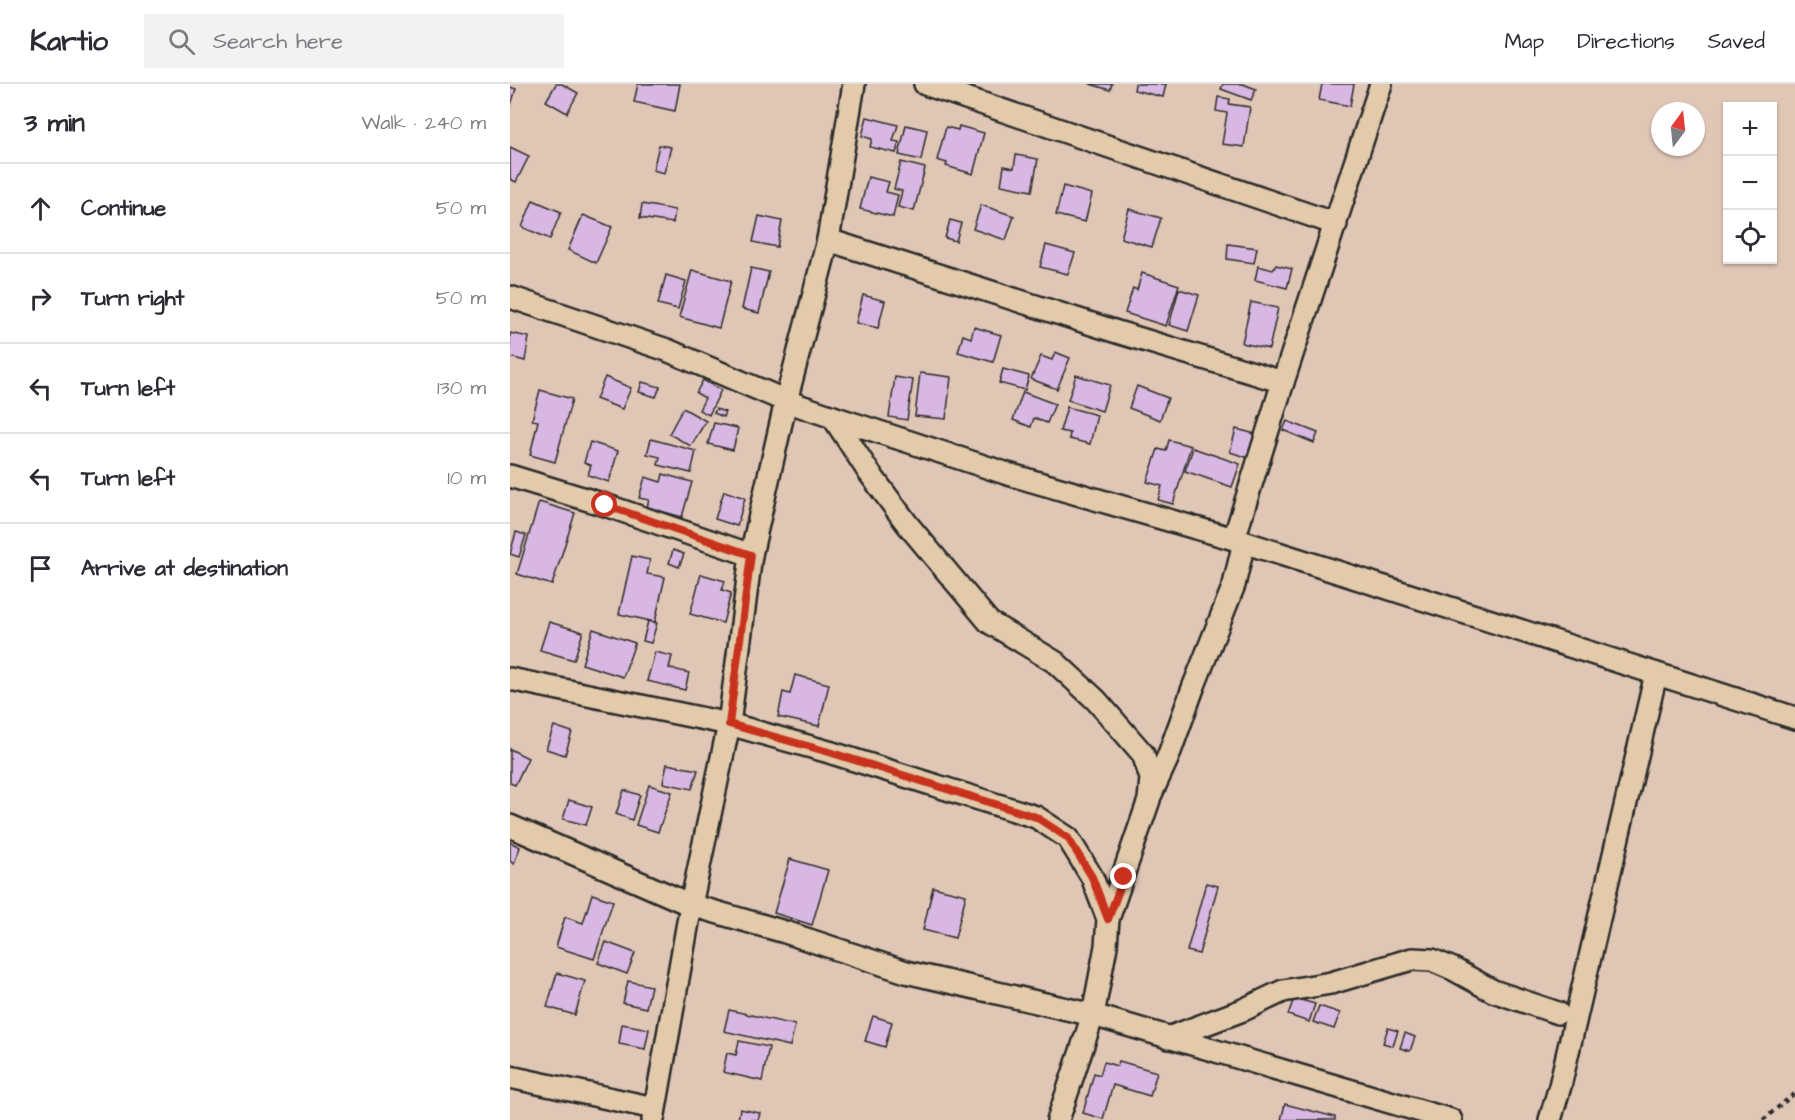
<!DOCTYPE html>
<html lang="en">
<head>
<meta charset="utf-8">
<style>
  body { margin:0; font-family:"Architects Daughter",sans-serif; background:#f2f2f3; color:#2b2b33 }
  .controls { position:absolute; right:18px; top:18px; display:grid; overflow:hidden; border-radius:0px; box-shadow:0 2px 4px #0004 }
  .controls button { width:54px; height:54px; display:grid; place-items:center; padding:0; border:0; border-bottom:2px solid #e1e1e2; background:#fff; color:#2b2b33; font:30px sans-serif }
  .compass { position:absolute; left:1141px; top:18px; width:54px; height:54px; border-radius:50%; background:#fff; box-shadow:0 2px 4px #0004; rotate:15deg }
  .stop { position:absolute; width:18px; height:18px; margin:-14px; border:4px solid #c8321e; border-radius:50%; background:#fff }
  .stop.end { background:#c8321e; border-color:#fff; box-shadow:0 2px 6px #0008 }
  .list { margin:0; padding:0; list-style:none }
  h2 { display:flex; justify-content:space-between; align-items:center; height:78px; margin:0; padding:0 24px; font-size:26px }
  h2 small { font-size:20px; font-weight:400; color:#7c7c81 }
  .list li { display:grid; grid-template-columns:39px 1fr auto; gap:18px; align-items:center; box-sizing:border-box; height:90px; padding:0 24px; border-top:2px solid #e1e1e2 }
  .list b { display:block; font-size:22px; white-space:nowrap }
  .list em { font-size:20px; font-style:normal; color:#7c7c81 }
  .icon { flex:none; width:33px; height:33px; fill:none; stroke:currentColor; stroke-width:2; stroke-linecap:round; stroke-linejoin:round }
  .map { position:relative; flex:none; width:1285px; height:1036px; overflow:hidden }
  header { display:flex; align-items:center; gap:36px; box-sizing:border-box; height:84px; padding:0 30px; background:#fff; border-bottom:2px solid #e1e1e2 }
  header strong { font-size:28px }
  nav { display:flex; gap:33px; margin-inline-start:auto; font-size:21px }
  .search { width:420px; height:54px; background:#f2f2f3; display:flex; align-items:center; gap:15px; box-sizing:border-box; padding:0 21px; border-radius:0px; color:#7c7c81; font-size:22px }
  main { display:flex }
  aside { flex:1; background:#fff }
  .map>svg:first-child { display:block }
</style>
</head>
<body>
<header>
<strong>Kartio</strong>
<div class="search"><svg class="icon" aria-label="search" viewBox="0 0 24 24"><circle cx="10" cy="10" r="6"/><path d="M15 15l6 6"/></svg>Search here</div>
<nav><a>Map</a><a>Directions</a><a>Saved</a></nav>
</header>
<main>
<aside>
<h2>3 min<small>Walk · 240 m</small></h2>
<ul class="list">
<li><svg class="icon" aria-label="ahead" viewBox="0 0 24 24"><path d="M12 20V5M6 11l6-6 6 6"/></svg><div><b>Continue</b></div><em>50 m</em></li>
<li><svg class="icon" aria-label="right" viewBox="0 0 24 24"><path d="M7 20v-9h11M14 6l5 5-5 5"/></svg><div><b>Turn right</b></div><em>50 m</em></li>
<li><svg class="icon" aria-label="left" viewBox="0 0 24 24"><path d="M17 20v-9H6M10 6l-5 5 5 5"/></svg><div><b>Turn left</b></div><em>130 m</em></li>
<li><svg class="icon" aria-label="left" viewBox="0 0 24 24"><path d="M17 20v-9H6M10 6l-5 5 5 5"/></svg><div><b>Turn left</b></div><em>10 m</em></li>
<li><svg class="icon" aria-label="arrive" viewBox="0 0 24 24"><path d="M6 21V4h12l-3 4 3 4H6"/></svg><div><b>Arrive at destination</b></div></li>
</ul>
</aside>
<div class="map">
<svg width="1285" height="1036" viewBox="0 0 1285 1036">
  <rect width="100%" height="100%" fill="#e0c6b5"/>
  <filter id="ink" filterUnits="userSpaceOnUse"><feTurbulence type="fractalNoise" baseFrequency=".0167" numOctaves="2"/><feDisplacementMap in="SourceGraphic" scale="12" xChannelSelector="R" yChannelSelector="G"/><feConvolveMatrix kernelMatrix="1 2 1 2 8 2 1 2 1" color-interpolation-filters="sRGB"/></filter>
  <g filter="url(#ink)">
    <g fill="#d8b7e2" stroke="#2b2b2b" stroke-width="1.5">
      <polygon points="46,0 52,0 68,9 57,29 36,17"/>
      <polygon points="128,0 170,0 165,27 124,18"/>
      <polygon points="580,0 602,0 600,6"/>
      <polygon points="625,0 656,0 653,13 624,6"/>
      <polygon points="713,0 733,0 746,5 741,16 711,5"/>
      <polygon points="812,0 844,0 840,22 809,16"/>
      <polygon points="0,3 6,5 0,24"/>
      <polygon points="708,13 720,15 719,20 740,23 734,63 712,60 717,29 706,27"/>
      <polygon points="357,33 388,41 383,57 389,58 386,69 360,63 362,55 352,52"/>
      <polygon points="396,41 417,46 411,76 389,71"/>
      <polygon points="449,42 474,49 463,90 436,82 437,79 427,76 436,43 448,46"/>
      <polygon points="149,61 161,63 154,89 143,86"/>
      <polygon points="0,63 19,72 6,98 0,95"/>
      <polygon points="506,71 528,75 522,107 491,101 494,82 504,84"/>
      <polygon points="391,78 415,84 404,127 388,123 392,107 384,105"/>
      <polygon points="358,93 379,98 376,108 388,111 383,133 350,125"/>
      <polygon points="553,102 582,110 575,138 546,131"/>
      <polygon points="23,116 51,128 40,155 12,143"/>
      <polygon points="132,120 165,126 163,139 130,134"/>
      <polygon points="471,121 504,132 496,156 463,145"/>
      <polygon points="619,125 651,134 642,163 611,154"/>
      <polygon points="73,131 102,143 86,179 58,166"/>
      <polygon points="249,132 272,137 267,163 243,158"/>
      <polygon points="440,136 451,139 446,157 435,154"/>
      <polygon points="718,160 747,164 744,179 717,175"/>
      <polygon points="536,161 565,169 558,190 530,183"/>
      <polygon points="766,181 782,185 777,204 745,196 748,182 763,186"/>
      <polygon points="241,184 259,188 249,229 232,225"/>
      <polygon points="182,186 221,197 209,244 169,233"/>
      <polygon points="632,189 669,201 656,242 615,229 623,204 627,206"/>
      <polygon points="156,191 176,197 168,225 148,220"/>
      <polygon points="669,205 689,211 678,247 659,241"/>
      <polygon points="353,211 375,217 368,244 346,239"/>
      <polygon points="741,218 768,224 759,265 732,259"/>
      <polygon points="464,243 491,251 483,278 448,268 453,251 461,254"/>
      <polygon points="0,249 19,253 15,277 0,273"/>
      <polygon points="545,268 560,274 547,305 521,295 531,272 542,276"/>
      <polygon points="493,285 519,292 515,306 489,299"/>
      <polygon points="410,289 441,293 436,335 405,332"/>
      <polygon points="566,291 600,301 592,327 558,316"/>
      <polygon points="95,293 121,304 112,325 86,315"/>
      <polygon points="385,293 403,296 397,336 379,333"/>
      <polygon points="193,296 211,306 199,331 189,326 195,314 186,309"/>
      <polygon points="132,298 150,303 146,313 129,308"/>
      <polygon points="627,302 658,314 650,336 619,324"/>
      <polygon points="30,306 62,315 45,378 20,371 28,337 22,336"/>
      <polygon points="513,308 545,320 537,339 524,334 521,343 503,336"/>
      <polygon points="557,323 587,331 580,360 559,355 560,349 550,347"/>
      <polygon points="173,324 196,337 181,362 159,350"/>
      <polygon points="206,325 215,328 213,333 204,329"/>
      <polygon points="777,337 808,349 804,359 773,346"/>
      <polygon points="204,339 228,344 223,366 198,360"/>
      <polygon points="726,345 746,350 739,374 720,368"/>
      <polygon points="141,355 186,367 181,389 148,381 150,373 137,370"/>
      <polygon points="659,356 681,362 663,420 648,416 652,402 637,398 648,365 656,367"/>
      <polygon points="80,358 108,367 99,398 78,391 81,381 74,379"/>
      <polygon points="683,364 730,380 722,403 675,387"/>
      <polygon points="153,390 182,398 172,433 137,423 139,416 129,414 135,393 151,398"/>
      <polygon points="214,407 235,414 227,442 205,435"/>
      <polygon points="29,418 65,429 42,501 7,490"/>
      <polygon points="6,448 16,451 9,473 0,470"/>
      <polygon points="163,466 174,470 169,483 159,479"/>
      <polygon points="122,472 140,476 137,490 155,493 145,538 109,530"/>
      <polygon points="191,490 215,497 212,506 221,509 213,539 180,530"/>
      <polygon points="138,537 147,539 141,559 133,557"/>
      <polygon points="39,538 73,548 64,576 30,566"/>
      <polygon points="83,545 125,559 113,593 72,580"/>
      <polygon points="145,568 162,572 159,584 179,589 175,606 137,597"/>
      <polygon points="285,591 319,600 309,642 268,633 273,608 280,610"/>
      <polygon points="44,642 62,648 55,671 36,665"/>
      <polygon points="0,665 18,674 5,701 0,699"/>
      <polygon points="157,680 188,686 182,705 153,699"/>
      <polygon points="139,701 162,708 148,748 126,741"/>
      <polygon points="114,706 130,711 122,736 106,730"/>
      <polygon points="59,716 82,723 76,741 53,735"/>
      <polygon points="0,758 10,763 4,780 0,777"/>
      <polygon points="280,775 318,786 302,841 264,829"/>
      <polygon points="696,799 708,802 689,870 677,867"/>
      <polygon points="423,803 456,811 445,854 413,846"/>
      <polygon points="82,810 103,817 84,875 46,863 55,833 73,839"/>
      <polygon points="96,858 125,869 117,890 88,879"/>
      <polygon points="47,889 75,897 65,931 37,923"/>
      <polygon points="118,897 141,902 136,924 113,919"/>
      <polygon points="784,914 805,920 799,938 778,931"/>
      <polygon points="809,922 830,929 824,945 803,938"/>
      <polygon points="219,926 285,941 280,962 214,947"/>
      <polygon points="363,932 382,938 375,963 355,957"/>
      <polygon points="112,940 139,945 135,965 109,960"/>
      <polygon points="878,944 888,947 883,962 873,959"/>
      <polygon points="895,949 905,953 900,967 890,964"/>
      <polygon points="229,957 259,963 252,997 213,988 217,969 226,971"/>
      <polygon points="609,977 647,988 640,1012 603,1001 593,1035 573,1029 584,989 590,991 594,978 607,982"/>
      <polygon points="775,1020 825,1033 825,1036 771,1036"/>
      <polygon points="230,1025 250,1029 248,1036 228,1036"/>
    </g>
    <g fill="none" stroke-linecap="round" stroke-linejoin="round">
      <g stroke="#2b2b2b" stroke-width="26">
        <g id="minor">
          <polyline points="415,0 826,140"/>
          <polyline points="318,156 607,248 773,298"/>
          <polyline points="0,213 157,266 276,317 323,333 498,390 724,455 1285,634"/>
          <polyline points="323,333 358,387 398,441 479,538 545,578 586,616 633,670 641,694 639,716 598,835"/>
          <polyline points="0,392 95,421 241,471"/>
          <polyline points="724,455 773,298 871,0"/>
          <polyline points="0,595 219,640 319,668 526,733 558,754 582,793 598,835 596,862 583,931 548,1036"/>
          <polyline points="641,710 658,673 683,604 724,501 734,458"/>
          <polyline points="0,742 181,821 275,848 396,888 583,931 941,1036"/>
          <polyline points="658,954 733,926 773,907 821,899 902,875 922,876 943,885 983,907 1048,929"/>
          <polyline points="0,993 144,1024"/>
          <polyline points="143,1036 181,821 219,640 241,471 276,317 318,156 344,0"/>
          <polyline points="1040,1036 1050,1002 1146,590"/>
        </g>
      </g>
      <polyline stroke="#2b2b2b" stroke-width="4" stroke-dasharray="4.5 4.5" stroke-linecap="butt" points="1253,1036 1285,1009"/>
      <use href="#minor" stroke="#e2caaa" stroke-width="21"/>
    </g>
  </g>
  <g fill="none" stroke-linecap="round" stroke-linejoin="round" filter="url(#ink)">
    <polyline stroke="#c8321e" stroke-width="8" points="95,421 241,471 219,640 319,668 526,733 558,754 582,793 598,835 614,793"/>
  </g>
</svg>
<div class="controls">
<button>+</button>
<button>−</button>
<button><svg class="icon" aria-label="locate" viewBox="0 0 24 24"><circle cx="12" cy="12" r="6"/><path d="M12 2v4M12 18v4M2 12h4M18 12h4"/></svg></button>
</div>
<svg class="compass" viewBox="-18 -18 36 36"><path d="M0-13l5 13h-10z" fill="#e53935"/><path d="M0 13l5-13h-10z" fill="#7c7c81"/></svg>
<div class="stop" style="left:95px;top:421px"></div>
<div class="stop end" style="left:614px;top:793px"></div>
</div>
</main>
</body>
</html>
